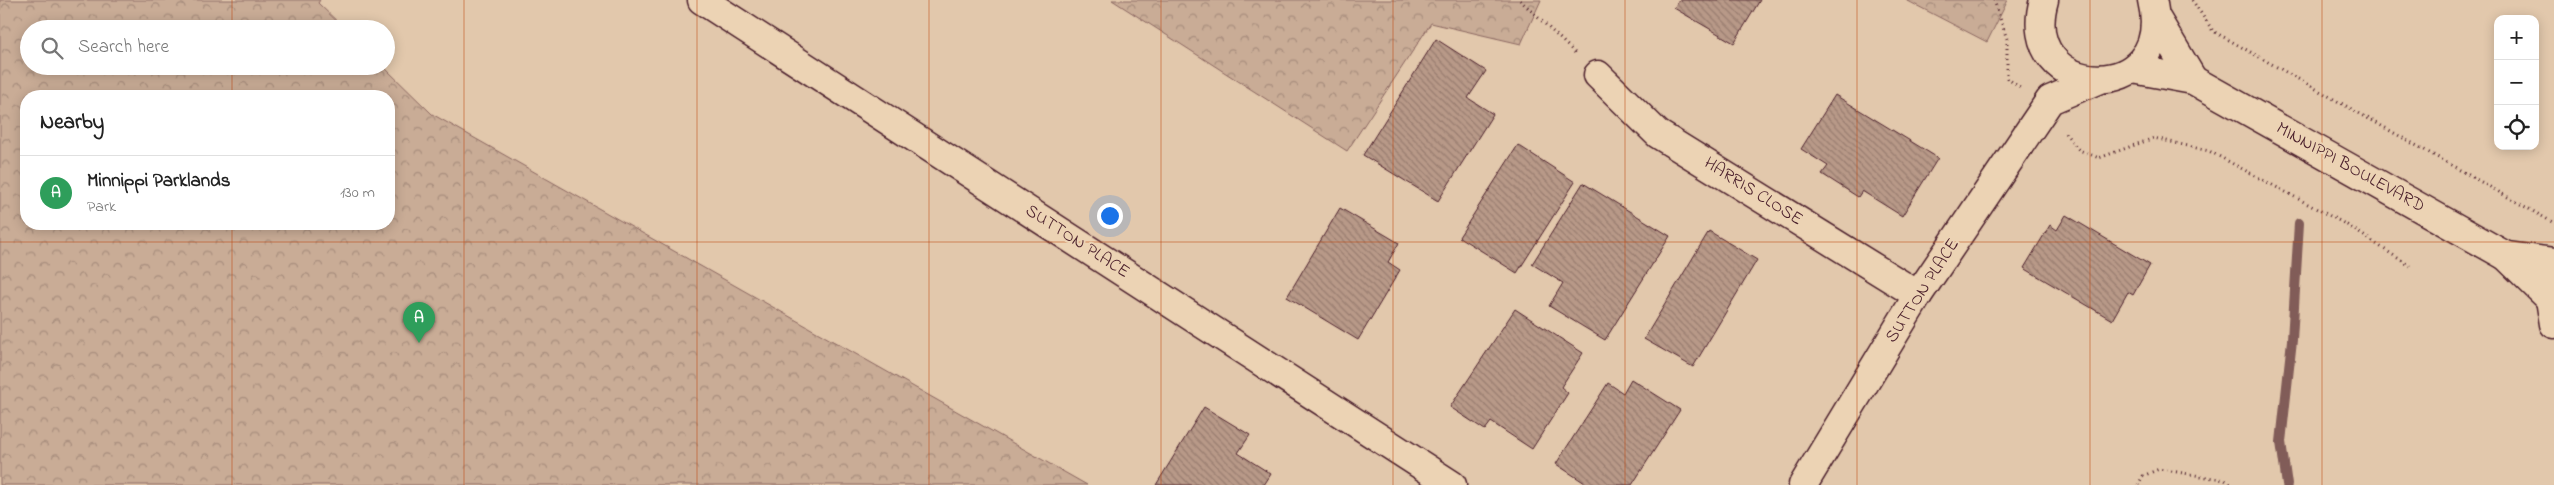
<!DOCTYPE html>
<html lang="en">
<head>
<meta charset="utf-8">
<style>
  body { margin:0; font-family:"Indie Flower",sans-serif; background:#f6f6f6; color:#222 }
  .controls { position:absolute; right:15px; top:15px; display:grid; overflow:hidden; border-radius:10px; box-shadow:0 2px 12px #0003 }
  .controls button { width:45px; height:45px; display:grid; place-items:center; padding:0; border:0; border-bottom:1px solid #e0e0e0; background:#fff; color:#222; font:25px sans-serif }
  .you { position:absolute; left:1109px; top:215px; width:18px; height:18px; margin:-12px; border:4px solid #fff; border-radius:50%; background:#1a73e8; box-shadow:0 0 0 8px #1a73e833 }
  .badge { display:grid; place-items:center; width:32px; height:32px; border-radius:50%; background:#b45309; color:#fff; font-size:16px; font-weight:700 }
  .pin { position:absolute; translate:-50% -41px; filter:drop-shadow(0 1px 2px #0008) }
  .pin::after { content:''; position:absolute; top:26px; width:18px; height:15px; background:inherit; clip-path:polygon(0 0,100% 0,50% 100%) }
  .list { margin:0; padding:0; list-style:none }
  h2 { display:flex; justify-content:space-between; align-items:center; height:65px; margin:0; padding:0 20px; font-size:21px }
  h2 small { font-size:16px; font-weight:400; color:#767676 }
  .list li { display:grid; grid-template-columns:32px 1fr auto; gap:15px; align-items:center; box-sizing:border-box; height:75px; padding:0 20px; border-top:1px solid #e0e0e0 }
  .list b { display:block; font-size:19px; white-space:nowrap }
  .list p { margin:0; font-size:16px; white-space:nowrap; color:#767676 }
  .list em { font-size:16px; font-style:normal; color:#767676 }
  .icon { flex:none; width:28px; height:28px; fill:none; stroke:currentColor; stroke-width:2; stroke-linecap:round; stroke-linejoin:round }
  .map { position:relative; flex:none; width:2554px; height:485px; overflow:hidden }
  .search { position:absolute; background:#fff; box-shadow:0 2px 12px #0003; left:20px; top:20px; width:375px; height:55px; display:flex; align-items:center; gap:12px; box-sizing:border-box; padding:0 18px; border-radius:28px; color:#767676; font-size:19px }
  .panel { position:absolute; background:#fff; box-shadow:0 2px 12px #0003; left:20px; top:90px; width:375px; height:140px; border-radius:20px }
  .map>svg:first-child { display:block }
</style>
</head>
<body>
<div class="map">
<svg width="2554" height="485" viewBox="0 0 2554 485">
  <defs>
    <pattern id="forest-crowns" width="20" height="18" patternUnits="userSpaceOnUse" patternTransform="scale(1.25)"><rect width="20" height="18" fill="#c9ac96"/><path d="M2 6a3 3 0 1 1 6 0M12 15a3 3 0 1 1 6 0" fill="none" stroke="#a58b7b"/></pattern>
    <pattern id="building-back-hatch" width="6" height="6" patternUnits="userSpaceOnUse" patternTransform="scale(1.25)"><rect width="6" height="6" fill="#b89988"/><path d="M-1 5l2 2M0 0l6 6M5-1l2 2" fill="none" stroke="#987c6f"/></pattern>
  </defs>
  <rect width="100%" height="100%" fill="#e2c8ac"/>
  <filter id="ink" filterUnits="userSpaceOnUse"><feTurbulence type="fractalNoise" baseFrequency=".02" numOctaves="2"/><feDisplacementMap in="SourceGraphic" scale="10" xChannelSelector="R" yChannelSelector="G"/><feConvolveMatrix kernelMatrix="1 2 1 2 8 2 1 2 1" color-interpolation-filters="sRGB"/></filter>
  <g filter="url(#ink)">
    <g fill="url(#forest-crowns)" stroke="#8a6660" fill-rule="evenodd">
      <path d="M0 0H320L318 3 345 29H29V66H383L432 114 1087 485H0ZM389 96V224H26V96Z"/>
      <polygon points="1112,0 1541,0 1521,44 1431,23 1347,151"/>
      <polygon points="1906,0 2008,0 1987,42"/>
    </g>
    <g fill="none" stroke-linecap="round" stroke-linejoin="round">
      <polyline stroke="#815c59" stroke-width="10" points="2287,485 2281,442 2292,340 2299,223"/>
    </g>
    <g fill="url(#building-back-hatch)" stroke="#4a1f2b">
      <polygon points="1679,0 1760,0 1734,43 1674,8"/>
      <polygon points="1436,39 1486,71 1468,98 1493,114 1438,201 1363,155"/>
      <polygon points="1835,95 1938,158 1902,216 1862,191 1858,197 1822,174 1828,166 1801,149"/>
      <polygon points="1518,145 1575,182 1517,273 1459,237"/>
      <polygon points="1583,183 1670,236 1605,340 1549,306 1563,283 1532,264"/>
      <polygon points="1340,208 1399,243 1388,262 1400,270 1358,340 1287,297"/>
      <polygon points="2066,215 2150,265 2133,295 2128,292 2112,320 2024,268 2050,225 2057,230"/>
      <polygon points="1709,231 1757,260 1693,367 1644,339"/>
      <polygon points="1515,309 1583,353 1561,387 1568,393 1532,449 1491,422 1485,430 1450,407"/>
      <polygon points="1631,379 1680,410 1632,485 1588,485 1556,464 1608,383 1623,393"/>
      <polygon points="1204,407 1250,435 1238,453 1271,474 1264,485 1156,485"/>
    </g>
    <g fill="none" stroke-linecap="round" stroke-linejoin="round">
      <g stroke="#4a1f2b" stroke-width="31">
        <g id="minor">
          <polyline points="702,0 1452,485"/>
          <path d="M2044 0C2015 102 2178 108 2152 0"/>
          <polyline points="2156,18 2193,80"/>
          <polyline points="2133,69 2193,80 2506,256 2550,299"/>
          <polyline points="1598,75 1658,134 1918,295"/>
          <polyline points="2506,256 2554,262"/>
          <polyline points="2554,282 2550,299 2554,324"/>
          <polyline points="1803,485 1918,295 2050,100 2097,80"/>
        </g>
      </g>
      <g stroke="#4a1f2b" stroke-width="3" stroke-dasharray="1 4" stroke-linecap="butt">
        <polyline points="1520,0 1576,54"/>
        <polyline points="1994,0 2007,39 2007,78 2020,88"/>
        <polyline points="2192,0 2213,31 2554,223"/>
        <polyline points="2065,133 2079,150 2099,158 2154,138 2209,151 2347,225 2410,266"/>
        <polyline points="2138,485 2143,476 2159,469 2225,480 2232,485"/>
      </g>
      <use href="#minor" stroke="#ecd3b4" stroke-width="28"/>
    </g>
  </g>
  <path fill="none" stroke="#c04a14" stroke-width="1" stroke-opacity="0.55" d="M232 0V29M464 0V485M697 0V485M929 0V485M1161 0V485M1393 0V485M1625 0V485M1857 0V485M2090 0V485M2322 0V485M232 66V96M232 224V485M0 242H2554"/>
  <g text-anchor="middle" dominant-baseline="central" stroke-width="4" stroke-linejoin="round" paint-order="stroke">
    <g font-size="18" fill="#4a1f2b" stroke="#ecd3b4">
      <text transform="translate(2350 168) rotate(29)">MINNIPPI BOULEVARD</text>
      <text transform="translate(1753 192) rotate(32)">HARRIS CLOSE</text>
      <text transform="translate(1077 242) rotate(33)">SUTTON PLACE</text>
      <text transform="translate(1923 291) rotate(-57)">SUTTON PLACE</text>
    </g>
  </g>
</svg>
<div class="controls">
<button>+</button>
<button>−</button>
<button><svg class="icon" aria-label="locate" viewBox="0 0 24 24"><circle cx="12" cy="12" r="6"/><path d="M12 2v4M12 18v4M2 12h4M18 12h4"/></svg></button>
</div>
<div class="you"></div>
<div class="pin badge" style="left:419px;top:343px;background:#2e9e5b">A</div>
<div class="search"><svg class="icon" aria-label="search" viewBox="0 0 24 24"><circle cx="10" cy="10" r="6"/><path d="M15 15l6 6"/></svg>Search here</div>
<section class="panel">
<h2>Nearby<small></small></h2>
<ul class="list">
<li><span class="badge" style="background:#2e9e5b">A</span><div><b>Minnippi Parklands</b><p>Park</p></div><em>130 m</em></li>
</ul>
</section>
</div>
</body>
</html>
